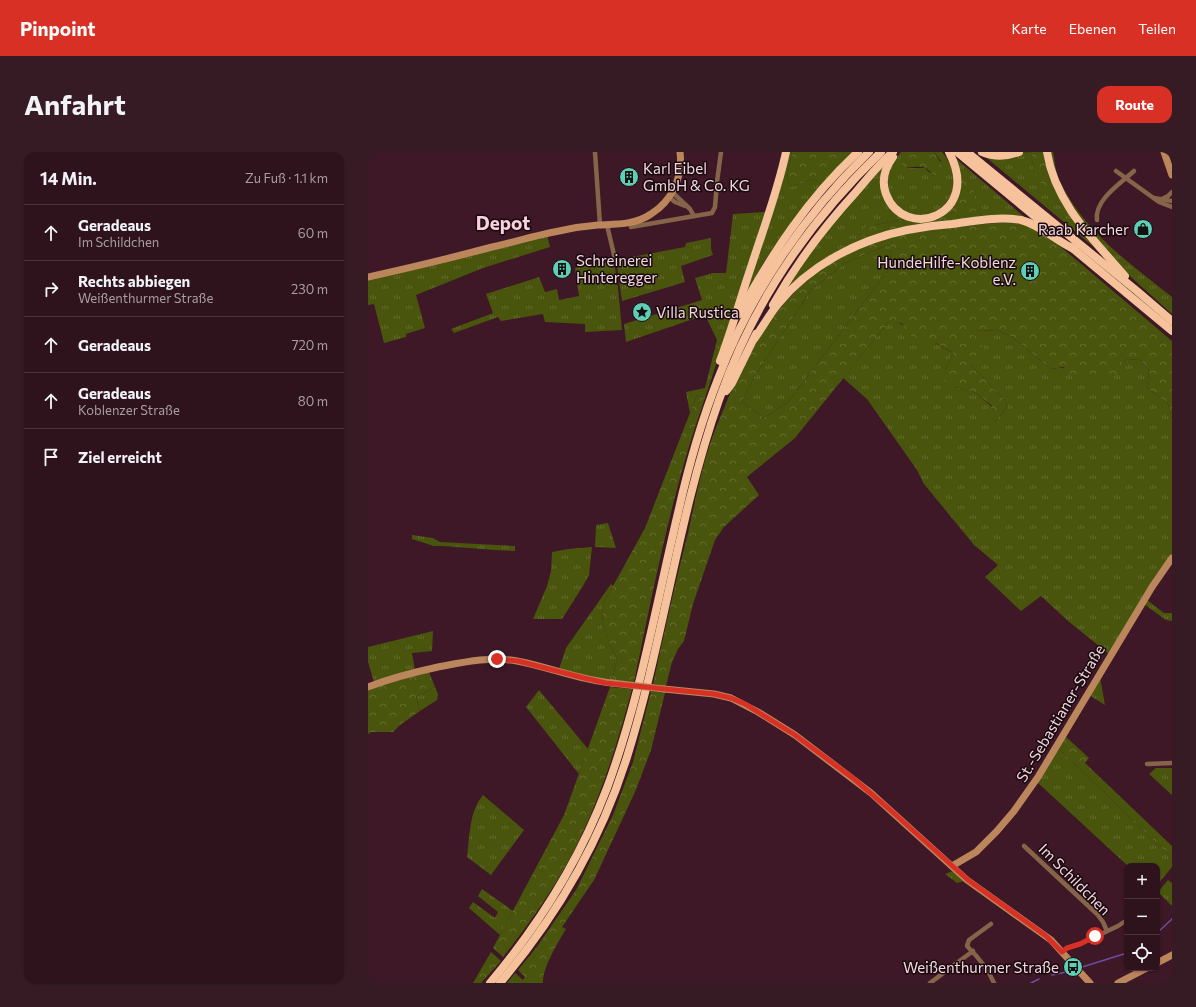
<!DOCTYPE html>
<html lang="de">
<head>
<meta charset="utf-8">
<style>
  body { margin:0; font-family:Commissioner,sans-serif; background:#361b25; color:#f1f3f6 }
  .controls { position:absolute; right:12px; bottom:12px; display:grid; overflow:hidden; border-radius:8px; box-shadow:0 1px 3px #0004 }
  .controls button { width:36px; height:36px; display:grid; place-items:center; padding:0; border:0; border-bottom:1px solid #49323b; background:#2e121c; color:#f1f3f6; font:20px sans-serif }
  .stop { position:absolute; width:12px; height:12px; margin:-9px; border:3px solid #d93025; border-radius:50%; background:#fff }
  .stop.end { background:#d93025; border-color:#fff; box-shadow:0 1px 4px #0008 }
  .list { margin:0; padding:0; list-style:none }
  h2 { display:flex; justify-content:space-between; align-items:center; height:52px; margin:0; padding:0 16px; font-size:17px }
  h2 small { font-size:13px; font-weight:400; color:#a79ea3 }
  .list li { display:grid; grid-template-columns:26px 1fr auto; gap:12px; align-items:center; box-sizing:border-box; height:56px; padding:0 16px; border-top:1px solid #49323b }
  .list b { display:block; font-size:15px; white-space:nowrap }
  .list p { margin:0; font-size:13px; white-space:nowrap; color:#a79ea3 }
  .list em { font-size:13px; font-style:normal; color:#a79ea3 }
  .icon { flex:none; width:22px; height:22px; fill:none; stroke:currentColor; stroke-width:2; stroke-linecap:round; stroke-linejoin:round }
  .map { position:relative; flex:none; width:804px; height:831px; overflow:hidden; border-radius:12px }
  header { display:flex; align-items:center; gap:24px; box-sizing:border-box; height:56px; padding:0 20px; background:#d93025; color:#fff }
  header strong { font-size:19px }
  nav { display:flex; gap:22px; margin-inline-start:auto; font-size:14px }
  .intro { display:flex; align-items:center; justify-content:space-between; box-sizing:border-box; height:96px; padding:0 24px }
  h1 { margin:0; font-size:28px }
  .button { padding:10px 18px; border-radius:12px; background:#d93025; color:#fff; font-size:14px; font-weight:700 }
  main { display:flex; gap:24px; padding:0 24px }
  aside { flex:1; background:#2e121c; border-radius:12px; box-shadow:0 1px 3px #0004 }
  .map>svg:first-child { display:block }
</style>
</head>
<body>
<header>
<strong>Pinpoint</strong>
<nav><a>Karte</a><a>Ebenen</a><a>Teilen</a></nav>
</header>
<div class="intro"><h1>Anfahrt</h1><a class="button">Route</a></div>
<main>
<aside>
<h2>14 Min.<small>Zu Fuß · 1.1 km</small></h2>
<ul class="list">
<li><svg class="icon" aria-label="ahead" viewBox="0 0 24 24"><path d="M12 20V5M6 11l6-6 6 6"/></svg><div><b>Geradeaus</b><p>Im Schildchen</p></div><em>60 m</em></li>
<li><svg class="icon" aria-label="right" viewBox="0 0 24 24"><path d="M7 20v-9h11M14 6l5 5-5 5"/></svg><div><b>Rechts abbiegen</b><p>Weißenthurmer Straße</p></div><em>230 m</em></li>
<li><svg class="icon" aria-label="ahead" viewBox="0 0 24 24"><path d="M12 20V5M6 11l6-6 6 6"/></svg><div><b>Geradeaus</b></div><em>720 m</em></li>
<li><svg class="icon" aria-label="ahead" viewBox="0 0 24 24"><path d="M12 20V5M6 11l6-6 6 6"/></svg><div><b>Geradeaus</b><p>Koblenzer Straße</p></div><em>80 m</em></li>
<li><svg class="icon" aria-label="arrive" viewBox="0 0 24 24"><path d="M6 21V4h12l-3 4 3 4H6"/></svg><div><b>Ziel erreicht</b></div></li>
</ul>
</aside>
<div class="map">
<svg width="804" height="831" viewBox="0 0 804 831">
  <defs>
    <pattern id="grass-tufts" width="24" height="20" patternUnits="userSpaceOnUse"><rect width="24" height="20" fill="#49540c"/><path d="M3 7l-1-3M5 7V3M7 7l1-3M15 17l-1-3M17 17v-4M19 17l1-3" fill="none" stroke="#646c2f"/></pattern>
    <pattern id="forest-crowns" width="20" height="18" patternUnits="userSpaceOnUse"><rect width="20" height="18" fill="#49540c"/><path d="M2 6a3 3 0 1 1 6 0M12 15a3 3 0 1 1 6 0" fill="none" stroke="#646c2f"/></pattern>
  </defs>
  <rect width="100%" height="100%" fill="#3e1826"/>
  <g fill="url(#grass-tufts)">
    <polygon points="421,0 424,0 419,26 422,35 446,27 468,9 476,0 485,0 429,63 396,110 377,143"/>
    <path d="M533 0H534L533 9 539 16H557L562 21 573 9 566 0H574C579 6 584 14 586 21 590 41 575 61 556 63 537 65 519 49 519 30 519 19 526 8 533 0Z"/>
    <path d="M664 0C663 13 667 23 675 33L684 29 733 101 614 2Z"/>
    <path d="M682 0H685C687 8 687 20 691 27 714 78 761 111 804 145V162L764 126 717 75 690 30Z"/>
    <polygon points="585,4 661,69 600,67 592,30"/>
    <polygon points="518,12 515,38 540,66 508,73 500,73 498,86 411,149 431,115 471,62"/>
    <polygon points="398,60 337,246 329,243 322,261 318,240 337,236 349,188 337,163 258,190 256,172 334,148 327,126 345,121 358,121 365,62"/>
    <polygon points="179,83 182,95 115,116 48,143 57,176 38,182 38,185 16,191 6,152 0,153 0,127"/>
    <polygon points="343,86 343,97 345,103 313,114 317,130 254,149 248,108 317,95 318,91"/>
    <polygon points="519,93 523,95 522,116 420,250 396,266 374,250 386,225 443,138 476,112"/>
    <polygon points="246,109 250,136 254,178 217,180 217,172 177,170 175,162 133,169 130,165 86,181 83,177 125,161 118,142 171,125 177,140 189,137 191,148 211,144 207,116"/>
    <polygon points="526,168 585,201 577,218 588,235 608,241 624,255 618,265 626,270 639,256 638,249 603,213 603,182 605,178 631,179 644,185 683,217 754,210 760,207 772,208 781,218 779,236 800,252 804,267 804,401 741,502 700,469 673,444 653,459 617,425 630,413 606,393 556,332 549,318 499,247 475,226 519,172"/>
    <polygon points="240,371 248,396 227,395 228,373"/>
    <polygon points="44,383 65,386 72,390 147,394 147,399 127,398 75,394 66,394 44,387"/>
    <polygon points="224,395 221,423 215,434 194,467 165,467 179,434 183,419 184,400 200,397"/>
    <polygon points="243,432 245,434 235,452 234,473 249,508 244,528 232,527 191,517 198,496"/>
    <polygon points="779,448 796,461 804,461 804,469 798,468 776,452"/>
    <polygon points="65,479 64,499 44,501 47,518 6,530 0,510 0,495"/>
    <polygon points="732,525 737,553 721,543"/>
    <polygon points="67,535 70,542 69,548 52,559 48,545"/>
    <polygon points="171,538 220,597 211,622 158,555"/>
    <polygon points="690,596 804,706 804,715 789,733 789,714 760,714 669,630"/>
    <polygon points="788,616 804,616 804,643 781,622"/>
    <path d="M115 643 156 678 123 723 99 705C102 683 101 660 115 643Z"/>
    <polygon points="585,719 596,729 589,731 577,722"/>
    <polygon points="800,728 804,731 804,754 790,740"/>
    <polygon points="114,737 145,759 132,783 101,756 105,750 127,766 130,760 110,744"/>
  </g>
  <g fill="url(#forest-crowns)" fill-rule="evenodd">
    <polygon points="424,0 476,0 461,20 446,27 422,35 419,26"/>
    <path d="M534 0H566C571 8 576 13 573 22L567 23C563 21 560 17 557 16 546 11 529 25 534 0Z"/>
    <path d="M664 0H676L684 29 678 35C667 30 663 11 664 0Z"/>
    <path d="M599 21 601 22C603 31 612 56 606 63 605 64 601 66 600 67L498 86 495 84 494 79 496 76 500 73H508L540 66 571 65 592 30 593 25Z"/>
    <path d="M643 70 662 74 686 89 804 189V267L800 252 779 236 781 218 772 208 760 207 754 210 752 222C738 225 719 232 705 224 702 222 698 218 696 215L683 217 644 185 631 179 605 178 603 182 617 198 603 213 638 249 639 256 626 270H620L618 265 624 254 608 241 588 235 575 228 577 218 585 201 568 191 563 193 538 181 535 172 526 169 519 172 427 286 379 325 391 343 356 375 347 388 325 452 316 489 310 497 304 510 298 534 285 532C296 482 307 431 320 381 326 353 332 323 341 295 346 279 353 264 359 249 384 189 415 138 473 105 505 86 544 80 581 76 601 73 622 71 643 70ZM519 93 523 95 522 116 420 250 396 266 374 250 386 225 443 138 476 112Z"/>
    <path d="M329 243 337 246C304 338 286 435 266 530L244 528 249 508 234 473 235 452 277 376Z"/>
    <path d="M61 520 67 535 48 545 52 559 32 573 25 580H3L0 582V539C19 529 40 525 61 520Z"/>
    <path d="M242 535 264 537C251 586 236 636 214 682 194 726 165 767 135 805L125 796 196 663Z"/>
    <path d="M283 539 297 541 283 598 267 640 226 728 194 775 198 777C190 790 174 817 175 831H139L147 821 155 828 157 825 150 818 168 796 208 738 245 663 265 610Z"/>
    <polygon points="697,584 721,606 717,611 804,694 804,706 690,596"/>
    <polygon points="123,800 133,809 113,831 105,831"/>
  </g>
  <g fill="none" stroke-linecap="round" stroke-linejoin="round">
    <g stroke="#6c4ea0" stroke-width="1.5">
      <polyline points="789,781 804,767"/>
      <polyline points="711,816 759,801"/>
      <polyline points="684,823 708,818"/>
      <polyline points="663,831 671,827"/>
    </g>
    <g stroke="#86644a" stroke-width="4.5">
      <polyline points="227,0 232,73"/>
      <polyline points="748,19 791,50 804,55"/>
      <polyline points="304,40 322,57 326,64"/>
      <polyline points="301,45 307,50 317,54"/>
      <polyline points="786,46 804,49"/>
      <polyline points="794,47 800,44 804,40"/>
      <path d="M729 68C726 48 753 31 766 19"/>
      <polyline points="239,73 247,107"/>
      <polyline points="263,75 344,61 347,55 349,30 353,0"/>
      <polyline points="779,612 804,611"/>
      <polyline points="656,694 729,762 735,770 739,779"/>
      <path d="M623 772 601 788 599 794C610 805 620 816 626 831"/>
      <polyline points="694,800 699,796 712,792 750,774 759,768"/>
      <polyline points="562,831 605,799"/>
    </g>
    <g stroke="#bc865c" stroke-width="7">
      <polyline points="796,0 804,23"/>
      <path d="M0 125C41 116 83 106 124 95 146 90 169 83 191 79 204 76 217 74 230 73 248 72 267 73 283 62 304 49 315 25 312 0"/>
      <path d="M0 535C23 526 47 520 70 515 96 510 123 504 149 509 181 515 212 528 244 531"/>
      <polyline points="296,537 346,542 363,546 390,560 427,583 503,641 599,728 683,788 722,831"/>
      <polyline points="584,714 608,700 629,679 646,659 670,625 784,435 804,406"/>
      <polyline points="789,811 804,803"/>
      <polyline points="750,831 779,816"/>
    </g>
    <g stroke="#f5c29c" stroke-width="8">
      <polyline points="589,0 687,81"/>
      <polyline points="599,0 769,139 804,169"/>
      <path d="M614 0C626 5 638 5 651 0"/>
      <path d="M679 0C687 51 725 87 757 124"/>
      <path d="M525 5C517 16 513 29 518 42 536 90 615 64 581 0"/>
      <polyline points="703,95 804,179"/>
      <path d="M405 153C428 112 456 75 488 40 500 26 511 12 525 0"/>
      <path d="M371 162C403 103 440 46 490 0"/>
      <path d="M386 187C394 176 401 163 410 152 442 113 490 88 539 78 554 75 569 73 584 72 606 69 631 64 653 68 673 73 688 89 706 97"/>
      <path d="M352 209C364 177 373 144 384 112 396 75 410 38 418 0"/>
      <polyline points="358,239 364,231 388,182"/>
      <path d="M122 831C171 773 212 707 239 636 272 547 288 453 310 361 320 316 333 270 350 227 382 142 436 63 501 0"/>
      <path d="M132 831C188 765 233 688 259 605 296 487 310 364 351 248 384 153 441 69 513 0"/>
    </g>
    <polyline stroke="#bc865c" stroke-width="7" points="244,531 296,537"/>
  </g>
  <g fill="none" stroke-linecap="round" stroke-linejoin="round">
    <polyline stroke="#d93025" stroke-width="5" points="129,507 150,509 216,526 238,531 346,542 363,546 377,552 427,583 486,627 520,656 600,728 678,784 694,800 699,796 712,792 727,784"/>
  </g>
  <defs>
    <g id="building-disc" transform="scale(1)"><circle r="9.5" fill="#5eceb7" stroke="#1a090f"/><path d="M-4-6H4V6H1V3H-1V6H-4ZM-2.5-4.3h1.7v1.8h-1.7ZM.8-4.3h1.7v1.8H.8ZM-2.5-1h1.7V.8h-1.7ZM.8-1h1.7V.8H.8Z" fill="#111"/></g>
    <g id="shop-disc" transform="scale(1)"><circle r="9.5" fill="#5eceb7" stroke="#1a090f"/><path d="M-5-2.5h2.3a2.7 3.5 0 0 1 5.4 0H5L5.5 6h-11ZM-1.5-2.5h3a1.5 2.3 0 0 0-3 0Z" fill="#111"/></g>
    <g id="sight-disc" transform="scale(1)"><circle r="9.5" fill="#5eceb7" stroke="#1a090f"/><path d="M0-6L1.8-2.2L6-1.7L2.9 1.2L3.7 5.4L0 3.3L-3.7 5.4L-2.9 1.2L-6-1.7L-1.8-2.2Z" fill="#111"/></g>
    <g id="bus-disc" transform="scale(1)"><circle r="9.5" fill="#5eceb7" stroke="#1a090f"/><path d="M-5-6H5V4H4V6H2V4H-2V6H-4V4H-5ZM-3.5-4V0h7V-4ZM-3.5 1.2v1.5H-2V1.2ZM2 1.2v1.5H3.5V1.2Z" fill="#111"/></g>
  </defs>
  <g fill-rule="evenodd">
    <use href="#building-disc" x="261" y="25"/>
    <use href="#shop-disc" x="775" y="77"/>
    <use href="#building-disc" x="194" y="117"/>
    <use href="#building-disc" x="662" y="119"/>
    <use href="#sight-disc" x="274" y="160"/>
    <use href="#bus-disc" x="705" y="815"/>
  </g>
  <g text-anchor="middle" dominant-baseline="central" stroke-width="3" stroke-linejoin="round" paint-order="stroke">
    <g font-size="15" fill="#f1d7de" stroke="#1a090f" text-anchor="start">
      <text x="275" y="16">Karl Eibel<tspan x="275" dy="17">GmbH &amp; Co. KG</tspan></text>
      <text x="761" y="77" text-anchor="end">Raab Karcher</text>
      <text x="208" y="108">Schreinerei<tspan x="208" dy="17">Hinteregger</tspan></text>
      <text x="648" y="110" text-anchor="end">HundeHilfe-Koblenz<tspan x="648" dy="17">e.V.</tspan></text>
      <text x="288" y="160">Villa Rustica</text>
      <text x="691" y="815" text-anchor="end">Weißenthurmer Straße</text>
    </g>
    <g font-size="15" fill="#f1d7de" stroke="#1a090f">
      <text transform="translate(692 561) rotate(-59)">St.-Sebastianer-Straße</text>
      <text transform="translate(707 727) rotate(45)">Im Schildchen</text>
    </g>
    <g font-size="19" font-weight="bold" fill="#fad0dc" stroke="#1a090f">
      <text x="135" y="70">Depot</text>
    </g>
  </g>
</svg>
<div class="controls">
<button>+</button>
<button>−</button>
<button><svg class="icon" aria-label="locate" viewBox="0 0 24 24"><circle cx="12" cy="12" r="6"/><path d="M12 2v4M12 18v4M2 12h4M18 12h4"/></svg></button>
</div>
<div class="stop" style="left:727px;top:784px"></div>
<div class="stop end" style="left:129px;top:507px"></div>
</div>
</main>
</body>
</html>
